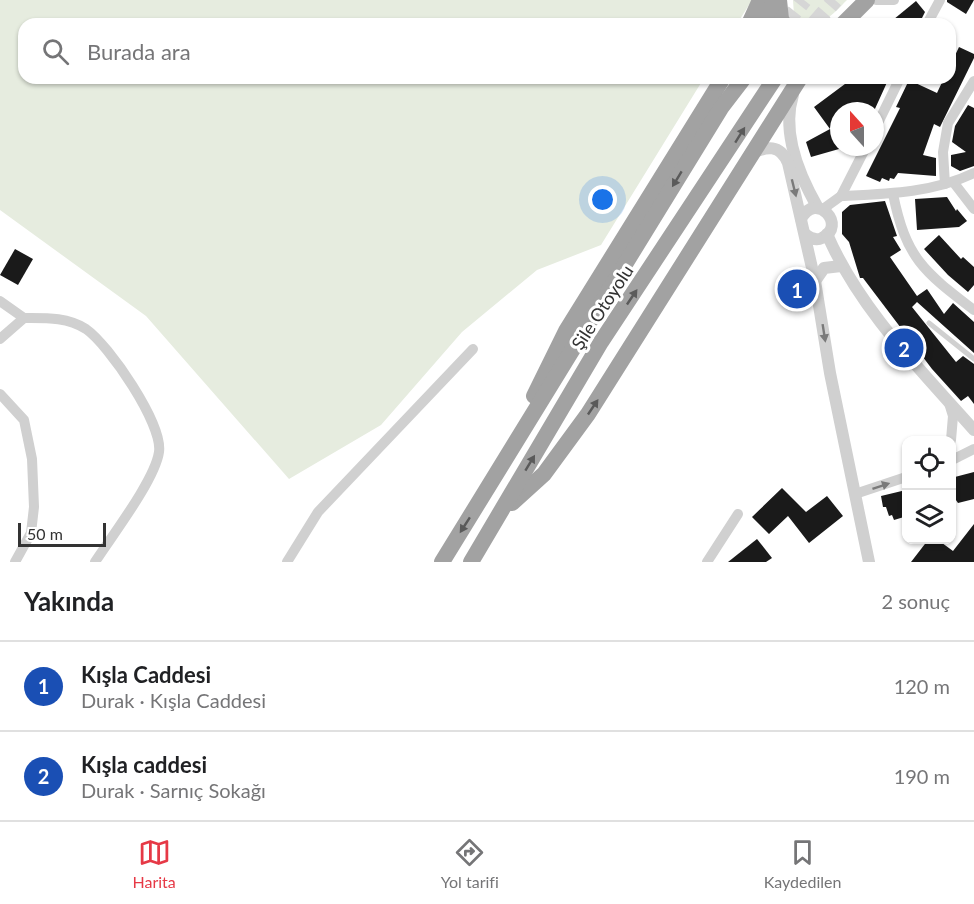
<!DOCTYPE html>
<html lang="tr">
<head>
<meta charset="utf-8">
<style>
  body { margin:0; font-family:Lato,sans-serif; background:#f6f6f6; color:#202124 }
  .controls { position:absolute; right:18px; bottom:18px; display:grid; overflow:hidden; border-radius:12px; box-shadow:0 2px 4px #0004 }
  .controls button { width:54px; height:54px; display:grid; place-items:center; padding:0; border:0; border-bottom:2px solid #e0e0e0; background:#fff; color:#202124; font:30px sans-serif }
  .compass { position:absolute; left:830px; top:102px; width:54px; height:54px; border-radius:50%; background:#fff; box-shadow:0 2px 4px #0004; rotate:339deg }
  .scale { position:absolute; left:18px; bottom:15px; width:88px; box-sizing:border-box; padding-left:6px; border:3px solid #333; border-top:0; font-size:16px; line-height:21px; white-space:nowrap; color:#333; -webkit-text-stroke:4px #fff; paint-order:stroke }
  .you { position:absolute; left:603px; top:200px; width:21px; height:21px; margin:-15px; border:4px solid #fff; border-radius:50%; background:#1a73e8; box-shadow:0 0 0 9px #1a73e833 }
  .badge { display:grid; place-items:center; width:39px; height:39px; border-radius:50%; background:#e63946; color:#fff; font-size:20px; font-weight:700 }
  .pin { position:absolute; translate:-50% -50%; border:3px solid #fff; box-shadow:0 2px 6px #0006 }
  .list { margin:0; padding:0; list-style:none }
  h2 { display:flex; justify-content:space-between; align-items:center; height:78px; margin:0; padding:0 24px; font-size:26px }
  h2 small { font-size:20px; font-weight:400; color:#757577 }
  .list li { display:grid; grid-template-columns:39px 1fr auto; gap:18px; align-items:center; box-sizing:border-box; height:90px; padding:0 24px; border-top:2px solid #e0e0e0 }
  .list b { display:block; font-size:22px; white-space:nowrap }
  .list p { margin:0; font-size:20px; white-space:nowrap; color:#757577 }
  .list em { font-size:20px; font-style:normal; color:#757577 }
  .icon { flex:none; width:33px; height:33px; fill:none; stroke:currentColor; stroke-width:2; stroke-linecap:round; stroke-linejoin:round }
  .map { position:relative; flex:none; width:974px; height:562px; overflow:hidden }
  .search { position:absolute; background:#fff; box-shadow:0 2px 4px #0004; left:18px; right:18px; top:18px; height:66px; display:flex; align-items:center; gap:15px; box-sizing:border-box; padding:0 21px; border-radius:18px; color:#757577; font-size:22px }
  .sheet { height:258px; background:#fff }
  nav { display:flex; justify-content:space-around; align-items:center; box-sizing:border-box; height:84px; border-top:2px solid #e0e0e0; background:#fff; font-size:16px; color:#757577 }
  nav a { display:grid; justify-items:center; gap:3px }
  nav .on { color:#e63946 }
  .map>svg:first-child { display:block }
</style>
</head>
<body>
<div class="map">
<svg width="974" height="562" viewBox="0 0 974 562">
  <rect width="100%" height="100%" fill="#fff"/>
  <g fill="#e6ecdf">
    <polygon points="0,0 752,0 737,24 24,24 24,78 704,78 601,245 537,270 462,332 381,425 289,479 146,316 0,210"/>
    <path d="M793 0H847C832 15 822 28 799 23L794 15Z"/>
  </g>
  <g fill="#1a1a1a">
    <polygon points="947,0 974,0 966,14 947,2"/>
    <polygon points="916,1 925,12 919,24 888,24"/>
    <polygon points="959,47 974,54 974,58 940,127 934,124 923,155 936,158 936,176 898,173 894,179 890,178 889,181 882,178 880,182 866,176 900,108 896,107 909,80 937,93 944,78 950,78 950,66"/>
    <polygon points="853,78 889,78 874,111 839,111 839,149 811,157 806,142 830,129 814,107"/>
    <polygon points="968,105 974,108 974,166 960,171 951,166 951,155 966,152 952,142 955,126"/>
    <polygon points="947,197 956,211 957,209 967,221 959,227 917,230 915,199"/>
    <polygon points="885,201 897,236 893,237 901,250 890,257 917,296 927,289 944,314 953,303 974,322 974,353 917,302 912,307 956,362 963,356 974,364 974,404 968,396 961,401 932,369 863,278 860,278 849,242 842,234 842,212 850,205"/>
    <polygon points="939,235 961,259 963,257 974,267 974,285 968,292 948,275 924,249"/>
    <polygon points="15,249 33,259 18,285 0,275"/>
    <polygon points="974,472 974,499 958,503 951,493 951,478"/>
    <polygon points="782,488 806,512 827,496 843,516 809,543 788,516 769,534 752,517"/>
    <polygon points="906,490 904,517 894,520 892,515 889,516 886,507 883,507 881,496"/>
    <polygon points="974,524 974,562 911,562 928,540 938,540 953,551"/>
    <polygon points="757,539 772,558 766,562 728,562"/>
  </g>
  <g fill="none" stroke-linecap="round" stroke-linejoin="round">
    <g stroke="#d6d6d6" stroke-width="16" stroke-dasharray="16 8" stroke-linecap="butt">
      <polyline points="785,24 804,0"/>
      <polyline points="814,24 835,0"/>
    </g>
    <polyline stroke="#d0d0d0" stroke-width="5" points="929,323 974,359"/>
    <g stroke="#d0d0d0" stroke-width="10">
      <polyline points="876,0 894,0"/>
      <polyline points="927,24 940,0"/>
      <polyline points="875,129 900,78"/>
      <polyline points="954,183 974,209"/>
      <polyline points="945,184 943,152 948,123 974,81"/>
      <path d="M893 194C906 258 923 271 974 310"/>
      <path d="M841 196C886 194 933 193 974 173"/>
      <polyline points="823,209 841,196 866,147"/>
      <polyline points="0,301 24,318"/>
      <path d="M0 339 24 318C46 318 67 317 86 329 109 345 163 424 159 452 155 480 111 537 95 562"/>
      <polyline points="0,394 24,420 32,459 34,507 31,533 15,562"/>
      <polyline points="949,403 953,416 951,440"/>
      <polyline points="952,460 974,449"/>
      <polyline points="855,494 906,477"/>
      <polyline points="287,562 318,512 473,349"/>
      <polyline points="707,562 738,514"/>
    </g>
    <g stroke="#d0d0d0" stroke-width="12">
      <path d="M793 95C781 133 799 175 818 208"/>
      <path d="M750 154C767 146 780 144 788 163L815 281 830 373 869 562"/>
      <path d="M801 219C816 190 848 226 822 238 816 241 810 238 805 234"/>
      <path d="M827 234C859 309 921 370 974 430"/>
      <polyline points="815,281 824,268 841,266"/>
    </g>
    <g stroke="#a2a2a2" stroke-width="16">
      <polyline points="779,0 781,19 784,24"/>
      <polyline points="749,24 760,0"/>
      <polyline points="760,24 776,0"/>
      <polyline points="843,24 867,0"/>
      <polyline points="534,396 566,331 723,78"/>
      <polyline points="512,503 544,474 588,414 800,78"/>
      <polyline points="442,562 721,108 744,78"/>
      <polyline points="471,562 601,342 775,78"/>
    </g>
  </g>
  <defs><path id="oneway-solid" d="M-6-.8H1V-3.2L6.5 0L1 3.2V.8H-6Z" transform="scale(1.5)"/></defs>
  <g fill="#5a5a5a">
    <use href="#oneway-solid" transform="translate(740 135) rotate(-58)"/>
    <use href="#oneway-solid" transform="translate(677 179) rotate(121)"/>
    <use href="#oneway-solid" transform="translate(632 297) rotate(-56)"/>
    <use href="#oneway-solid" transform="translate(593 407) rotate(-56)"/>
    <use href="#oneway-solid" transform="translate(530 463) rotate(-59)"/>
    <use href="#oneway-solid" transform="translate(465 525) rotate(123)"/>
  </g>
  <g fill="#7a7a7a">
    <use href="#oneway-solid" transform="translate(794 188) rotate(76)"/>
    <use href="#oneway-solid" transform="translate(824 333) rotate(81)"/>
    <use href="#oneway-solid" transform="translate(881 486) rotate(-18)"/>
  </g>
  <g text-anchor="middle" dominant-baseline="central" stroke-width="6" stroke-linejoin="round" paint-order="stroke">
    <g font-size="18" fill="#333" stroke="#fff">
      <text transform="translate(602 307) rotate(-57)">Şile Otoyolu</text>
    </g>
  </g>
</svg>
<div class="controls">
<button><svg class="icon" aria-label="locate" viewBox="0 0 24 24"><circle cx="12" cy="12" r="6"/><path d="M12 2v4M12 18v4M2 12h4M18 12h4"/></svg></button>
<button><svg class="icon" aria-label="layers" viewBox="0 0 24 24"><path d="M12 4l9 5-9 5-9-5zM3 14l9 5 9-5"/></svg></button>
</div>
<svg class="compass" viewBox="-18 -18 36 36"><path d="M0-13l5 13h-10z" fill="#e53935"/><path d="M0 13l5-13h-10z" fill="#757577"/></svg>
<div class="scale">50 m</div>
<div class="you"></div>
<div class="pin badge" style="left:797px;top:289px;background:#1a4fb4">1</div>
<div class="pin badge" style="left:904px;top:348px;background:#1a4fb4">2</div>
<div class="search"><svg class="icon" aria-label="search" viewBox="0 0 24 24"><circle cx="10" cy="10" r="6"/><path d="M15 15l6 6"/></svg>Burada ara</div>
</div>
<section class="sheet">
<h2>Yakında<small>2 sonuç</small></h2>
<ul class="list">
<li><span class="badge" style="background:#1a4fb4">1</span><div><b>Kışla Caddesi</b><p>Durak · Kışla Caddesi</p></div><em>120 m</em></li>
<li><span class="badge" style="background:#1a4fb4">2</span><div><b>Kışla caddesi</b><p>Durak · Sarnıç Sokağı</p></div><em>190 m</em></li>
</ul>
</section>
<nav>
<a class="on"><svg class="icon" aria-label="map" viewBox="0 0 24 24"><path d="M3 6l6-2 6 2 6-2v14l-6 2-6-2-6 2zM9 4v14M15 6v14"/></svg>Harita</a>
<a><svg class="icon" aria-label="directions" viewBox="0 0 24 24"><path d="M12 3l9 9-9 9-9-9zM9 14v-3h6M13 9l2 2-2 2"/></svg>Yol tarifi</a>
<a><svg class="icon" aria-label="saved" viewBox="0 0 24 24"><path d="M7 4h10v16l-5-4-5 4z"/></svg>Kaydedilen</a>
</nav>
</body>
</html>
